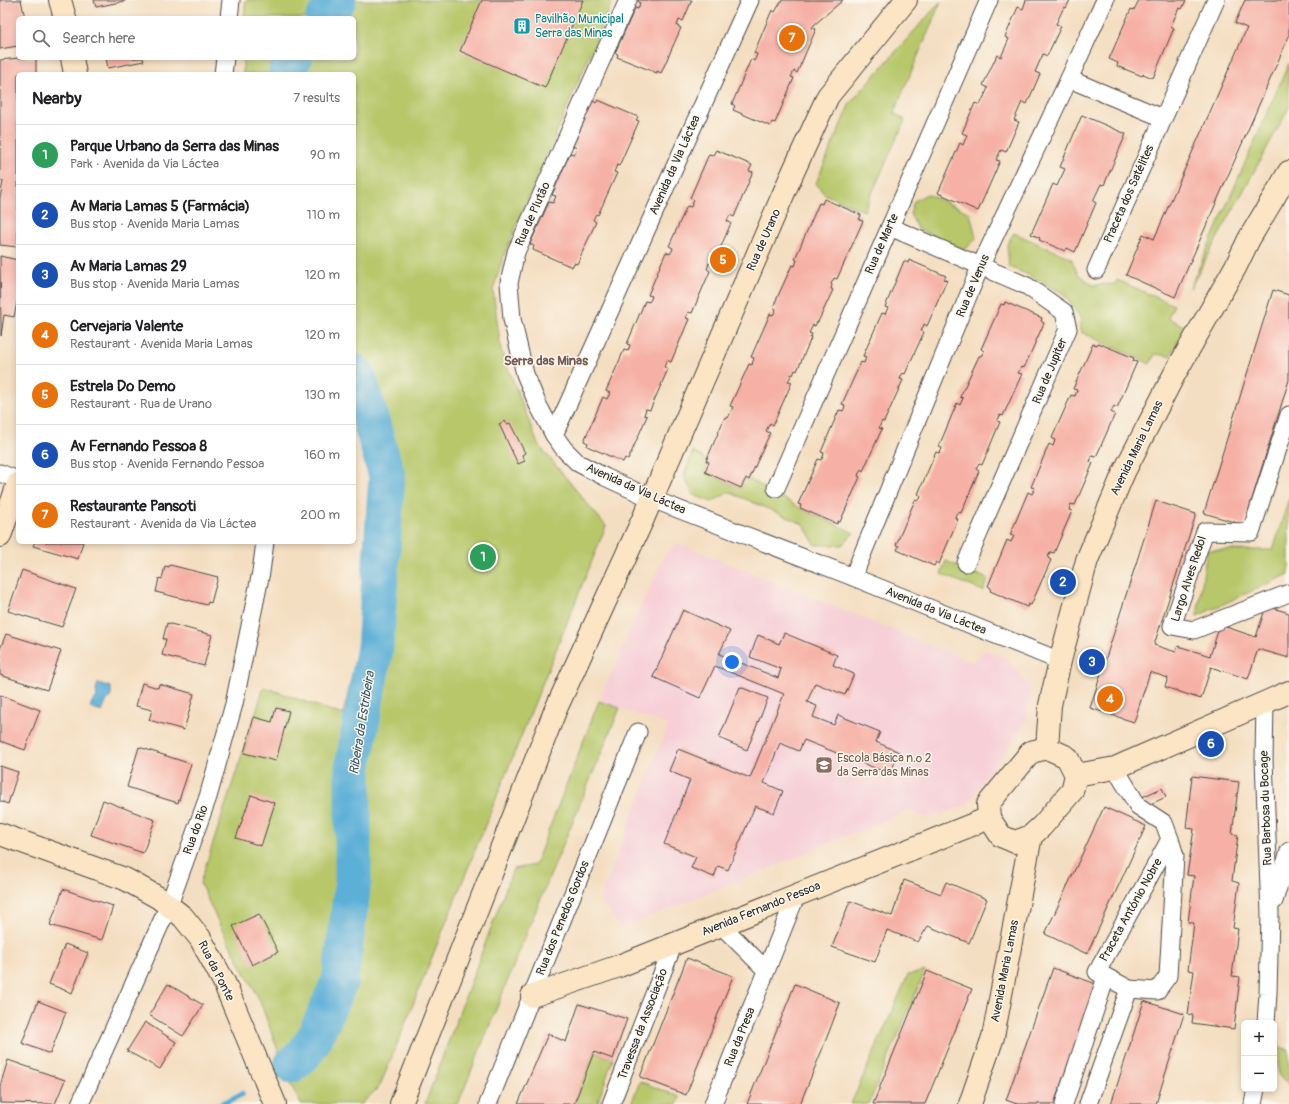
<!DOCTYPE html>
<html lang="en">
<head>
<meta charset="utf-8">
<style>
  body { margin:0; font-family:Pangolin,sans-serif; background:#f6f6f6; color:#202124 }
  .controls { position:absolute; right:12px; bottom:12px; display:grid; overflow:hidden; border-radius:6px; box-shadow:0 2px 6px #0003 }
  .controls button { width:36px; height:36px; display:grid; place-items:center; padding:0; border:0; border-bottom:1px solid #e0e0e0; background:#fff; color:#202124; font:20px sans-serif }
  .you { position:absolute; left:732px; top:662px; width:14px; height:14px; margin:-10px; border:3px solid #fff; border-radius:50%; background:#1a73e8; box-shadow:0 0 0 6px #1a73e833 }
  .badge { display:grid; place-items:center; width:26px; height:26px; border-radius:50%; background:#ea580c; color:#fff; font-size:13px; font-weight:700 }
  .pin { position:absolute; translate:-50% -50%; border:2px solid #fff; box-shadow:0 1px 4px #0006 }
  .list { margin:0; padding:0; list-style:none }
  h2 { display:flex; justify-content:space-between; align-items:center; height:52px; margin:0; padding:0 16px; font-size:17px }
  h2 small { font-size:13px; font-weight:400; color:#757577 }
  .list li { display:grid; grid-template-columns:26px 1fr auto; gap:12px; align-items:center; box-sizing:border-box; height:60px; padding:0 16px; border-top:1px solid #e0e0e0 }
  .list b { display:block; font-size:15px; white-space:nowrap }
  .list p { margin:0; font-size:13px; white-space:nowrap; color:#757577 }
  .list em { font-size:13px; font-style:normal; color:#757577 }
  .icon { flex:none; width:22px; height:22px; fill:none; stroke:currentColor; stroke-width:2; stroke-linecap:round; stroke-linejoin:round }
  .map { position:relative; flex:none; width:1289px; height:1104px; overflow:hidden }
  .search { position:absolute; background:#fff; box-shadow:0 2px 6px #0003; left:16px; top:16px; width:340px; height:44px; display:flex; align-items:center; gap:10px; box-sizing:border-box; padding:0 14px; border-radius:6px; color:#757577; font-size:15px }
  .panel { position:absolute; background:#fff; box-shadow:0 2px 6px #0003; left:16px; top:72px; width:340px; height:472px; border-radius:6px }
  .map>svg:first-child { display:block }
</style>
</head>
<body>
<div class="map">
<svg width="1289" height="1104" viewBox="0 0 1289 1104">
  <rect width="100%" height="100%" fill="#fbf7ec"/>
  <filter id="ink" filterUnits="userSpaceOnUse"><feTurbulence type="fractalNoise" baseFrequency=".025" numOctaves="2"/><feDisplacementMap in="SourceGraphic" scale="8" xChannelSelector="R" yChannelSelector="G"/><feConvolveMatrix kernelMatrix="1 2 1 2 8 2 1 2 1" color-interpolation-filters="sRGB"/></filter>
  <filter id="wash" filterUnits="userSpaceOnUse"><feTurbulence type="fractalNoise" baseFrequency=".012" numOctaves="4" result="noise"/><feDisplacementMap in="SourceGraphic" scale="16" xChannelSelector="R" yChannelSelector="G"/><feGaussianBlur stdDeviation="0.9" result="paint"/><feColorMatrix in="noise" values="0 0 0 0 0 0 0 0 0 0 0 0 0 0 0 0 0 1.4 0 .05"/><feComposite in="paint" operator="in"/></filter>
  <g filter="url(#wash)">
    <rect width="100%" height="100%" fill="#f4dec1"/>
    <polygon fill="#f6cfd7" points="677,543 972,662 985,650 1006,657 1030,686 1028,718 967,805 926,819 910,810 621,929 600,899 668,725 599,701 664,556"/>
    <g fill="#b7c76a" stroke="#71794a">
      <polygon points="246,0 613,0 504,255 493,290 501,350 538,444 606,526 380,1086 362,1104 301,1104 291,1085 259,999 220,926 200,883 264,687 343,715 371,588 377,463 354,420 354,74 243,74 243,58 354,58 354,18 244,18"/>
      <polygon points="941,1 894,113 905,120 864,211 824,194 816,183 850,103"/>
      <polygon points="1289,63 1289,108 1190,288"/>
      <polygon points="927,194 970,213 976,238 965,250 918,229 910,214 914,201"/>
      <polygon points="1014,233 1071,258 1078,274 1093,285 1115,284 1117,280 1174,305 1168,318 1186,327 1170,356 1155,354 1150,364 1081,332 1080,317 1063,293 1024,273 1009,267 1007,244"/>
      <polygon points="693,451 709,462 705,472 741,488 746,477 800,508 854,533 842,545 815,545 803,524 729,492 712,502 693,495 684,476"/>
      <polygon points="1289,498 1289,574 1197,616 1207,550 1273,550"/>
      <polygon points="946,561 988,579 983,591 941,574"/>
      <polygon points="599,701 620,708 538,905 458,1104 425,1104 513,869 535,865"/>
      <polygon points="925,971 869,1104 851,1104 908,975"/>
      <path d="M1280 1047 1289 1050V1084C1273 1078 1279 1061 1280 1047Z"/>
      <polygon points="594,1052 613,1059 597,1104 574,1104"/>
      <polygon points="640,1081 680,1097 677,1104 631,1104"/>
    </g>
    <polygon fill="#5bafd7" stroke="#436d81" points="98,683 111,687 111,696 106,702 102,712 90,708 92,702 97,697 96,690"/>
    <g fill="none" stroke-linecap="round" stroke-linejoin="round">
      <polyline stroke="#5bafd7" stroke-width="6" points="222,1104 242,1094"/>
      <g stroke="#5bafd7" stroke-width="37">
        <polyline points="324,18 338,0"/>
        <polyline points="287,74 288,66 294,58"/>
        <polyline points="292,1065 305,1053 315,1037 340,980 353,882 353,766 375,648 387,476 358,377 354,372"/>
      </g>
    </g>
    <g id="blocks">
      <g fill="#f6b0a5">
        <polygon points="0,0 21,0 25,18 18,18 18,46 0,49"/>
        <polygon points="94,0 125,0 125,1 96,7"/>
        <polygon points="482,0 583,0 545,88 460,51"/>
        <polygon points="638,0 692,0 683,21 679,20 677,26 681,28 661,73 657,71 657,73 617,57 618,54 615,53 635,8 638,9 640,3 638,1"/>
        <polygon points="782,0 843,0 814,25 812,28 816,29 797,73 794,71 791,77 794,78 775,123 772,122 770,126 733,110 735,106 732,104 751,59 754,61 756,57 757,54 754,53 772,10 775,12"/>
        <polygon points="1026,0 1070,0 1066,8 1064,7 1056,24 1061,26 1047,56 1043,54 1035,72 1040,74 1027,104 1022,102 1014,120 1019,122 1006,152 1001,150 996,160 1000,161 978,211 938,193 960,143 963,145 967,135 962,133 975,103 980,105 988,88 983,85 997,55 1001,57 1009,39 1005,37 1018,7 1023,9"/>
        <polygon points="1139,0 1186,0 1182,9 1179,8 1171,26 1174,28 1153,78 1143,74 1142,76 1117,66 1118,63 1109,59 1131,9 1134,10"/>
        <polygon points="1245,0 1289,0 1289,36 1175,297 1126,275 1143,234 1154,239 1243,37 1247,28 1235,23"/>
        <polygon points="19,58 36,58 36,74 18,74 18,247 0,245 0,198 3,181 0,181 0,60"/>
        <polygon points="106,58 143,58 144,61 108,68"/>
        <polygon points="598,100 638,117 636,120 639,121 619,166 617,165 614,172 617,173 598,215 596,214 593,220 596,222 577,264 574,263 572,267 533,250 534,246 530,244 549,202 553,203 556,196 552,195 570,153 574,154 577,148 573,146 593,101 596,103"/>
        <polygon points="1082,115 1126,134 1104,185 1101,184 1093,201 1096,203 1075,252 1067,248 1065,251 1039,240 1040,238 1031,234 1053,184 1057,186 1065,169 1060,167"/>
        <polygon points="716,150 752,165 749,171 753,172 734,217 730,215 727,221 731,223 713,265 709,263 707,269 710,271 692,313 688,312 686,318 689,319 671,362 667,360 664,367 668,369 650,410 646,409 644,415 647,416 628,460 625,458 623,462 587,446 588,443 584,441 603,397 607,399 610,393 606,391 624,350 628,351 630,345 627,344 645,301 649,302 651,299 652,296 648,295 666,252 670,254 672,251 673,248 669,246 687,206 691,207 694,200 690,198 709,154 713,155"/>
        <polygon points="824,199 861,215 859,220 863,221 837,279 834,278 831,284 832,285 831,289 833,290 818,322 817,322 815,326 813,325 809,333 812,334 810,338 811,338 797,371 795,370 793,375 791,374 790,378 788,381 792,382 773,425 770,423 766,431 770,433 749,480 746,478 741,488 705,472 709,462 706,461 725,417 728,418 733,407 730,406 749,364 752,365 753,361 754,358 751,357 770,314 773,315 775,312 776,309 773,307 792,265 795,266 797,260 795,259 819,203 822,204"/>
        <polygon points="0,256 18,260 18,297 14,317 4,315 1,336"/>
        <polygon points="909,260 946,276 944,279 947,280 927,326 924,324 923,327 921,331 924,332 905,374 903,373 901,376 900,379 903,380 884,422 882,421 879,428 882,429 863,471 861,469 859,473 858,476 860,477 840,522 838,521 837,524 800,508 801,505 798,504 818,459 821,460 823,457 824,453 821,452 839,410 843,411 844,409 845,405 842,404 861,362 864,363 866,357 863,356 882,313 885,314 888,308 885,307 904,261 908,263"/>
        <polygon points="1273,290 1289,295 1289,380 1244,525 1204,513"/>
        <polygon points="1005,302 1042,318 1041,321 1044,323 1024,368 1021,367 1018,373 1022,374 1003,416 1000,415 999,418 997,421 1000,422 982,465 979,464 976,469 979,471 961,513 958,512 956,514 955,518 958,519 939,564 936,562 934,566 897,550 899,546 896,545 915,500 918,501 920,499 921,496 918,494 936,452 939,453 941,451 942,448 939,446 957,403 960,405 963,398 960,397 979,356 981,356 983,353 984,351 981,349 1001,304 1004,305"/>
        <polygon points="1098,343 1134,358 1133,361 1137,362 1117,408 1114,406 1111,412 1115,414 1096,457 1092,456 1090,462 1093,463 1075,505 1071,504 1069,510 1072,511 1054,553 1050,552 1048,558 1051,560 1031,605 1028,604 1027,607 990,591 991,588 988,586 1007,540 1011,542 1014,536 1010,535 1028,492 1032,494 1035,488 1031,487 1049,444 1053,446 1055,440 1052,438 1071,395 1075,396 1077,390 1073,389 1093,344 1097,345"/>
        <polygon points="505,421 507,424 510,423 525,453 522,455 525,461 518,464 499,424"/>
        <polygon points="1156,501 1196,514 1154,645 1176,652 1178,646 1210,656 1220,625 1256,637 1266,606 1289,613 1289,658 1258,649 1248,679 1211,667 1201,699 1165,687 1168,678 1150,672 1134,722 1090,708"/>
        <polygon points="35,542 83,542 78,559 33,546"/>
        <polygon points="170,565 218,577 211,603 208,602 207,605 156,592 159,578 162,579 165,566 169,567"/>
        <polygon points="22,570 76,589 62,627 8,611"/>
        <polygon points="1062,577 1067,578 1063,590 1058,588"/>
        <polygon points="683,610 730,631 719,654 778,678 781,669 750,657 758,635 779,644 784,633 837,655 833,665 854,674 845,695 815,683 807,702 817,706 813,717 834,725 838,715 880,732 876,742 899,752 890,774 804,740 799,751 780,743 764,783 783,791 774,813 755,806 728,870 718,866 714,877 691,868 696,857 664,844 690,780 669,771 678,749 750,778 784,694 715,666 700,698 653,677"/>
        <polygon points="167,623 212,635 204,666 162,655 166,639 163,639"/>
        <polygon points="6,634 61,651 47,690 0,675 0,649"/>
        <polygon points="142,683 158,688 159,684 194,694 184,730 149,720 152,710 136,706"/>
        <polygon points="740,687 768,698 747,750 719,738"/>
        <polygon points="0,695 40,710 25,750 0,741"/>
        <polygon points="276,708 289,711 276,761 244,753 254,717 272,722"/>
        <polygon points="139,747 191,764 178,803 127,787"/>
        <polygon points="0,766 18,772 8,804 0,801"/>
        <polygon points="1192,776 1239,782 1232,834 1238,835 1232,881 1239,883 1233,928 1238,929 1232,976 1240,977 1234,1029 1192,1023 1193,1015 1188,1014 1194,971 1188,970 1194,923 1188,922 1194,876 1187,875 1194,829 1186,828"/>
        <polygon points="1162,788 1166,797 1146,806 1142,797"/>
        <polygon points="251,795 275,803 261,846 236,838"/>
        <polygon points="103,800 155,820 143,853 91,835"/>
        <polygon points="1104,807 1146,826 1087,954 1045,934"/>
        <polygon points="904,880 941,894 946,882 987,899 969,943 928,926 918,942 887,930 875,962 832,947 850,901 892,916"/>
        <polygon points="63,889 113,906 102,940 50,925"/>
        <polygon points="259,914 278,952 252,965 233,926"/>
        <polygon points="65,944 88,953 72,993 49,984"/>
        <polygon points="687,958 733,976 686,1095 640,1077"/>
        <polygon points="1053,968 1096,984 1054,1104 1017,1104 1006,1100"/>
        <polygon points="927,971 972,989 925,1104 873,1104"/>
        <polygon points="168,984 203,1005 183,1036 149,1015"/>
        <polygon points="795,984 840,1003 822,1050 800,1104 747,1104"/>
        <polygon points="38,1001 66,1012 50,1054 22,1043"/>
        <polygon points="1144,1001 1184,1014 1156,1104 1111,1104"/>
        <polygon points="579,1004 627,1019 613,1059 594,1052 574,1104 518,1104 548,1034 566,1042"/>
        <polygon points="145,1022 176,1042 160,1069 127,1051"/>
        <polygon points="8,1060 65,1080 55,1104 0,1103 0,1086"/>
      </g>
    </g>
  </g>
  <g filter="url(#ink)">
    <use href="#blocks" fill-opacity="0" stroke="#494642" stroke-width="1"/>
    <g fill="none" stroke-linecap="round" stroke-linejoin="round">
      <g stroke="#494642" stroke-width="19">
        <g id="street">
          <polyline points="750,0 554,435 564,449 578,463 605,477 652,499 853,577 1060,661"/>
          <polyline points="229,18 231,0"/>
          <polyline points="223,74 225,58"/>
          <polyline points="1069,79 1163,118"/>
          <polyline points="890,227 1027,286 1064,312 1068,329 966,563"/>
          <polyline points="1096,270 1216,0"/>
          <polyline points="1289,415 1251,532 1205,531 1172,626 1194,630 1289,593"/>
          <polyline points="554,435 538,405 525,374 512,319 509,283 516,252 628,0"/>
          <polyline points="0,473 18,480"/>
          <polyline points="776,488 989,0"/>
          <polyline points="853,577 980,267 1069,79 1105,0"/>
          <polyline points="1265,702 1264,760 1270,914 1268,994 1266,1023"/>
          <polyline points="1115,768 1138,806 1164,823 1170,839 1097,972 1129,989 1157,991 1168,976 1175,856 1170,839"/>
          <polyline points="1274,901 1289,851"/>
          <polyline points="721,925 766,970"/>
          <polyline points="80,1104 169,905 208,797 234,704 261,572 265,542"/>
          <polyline points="488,1104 638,732"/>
          <polyline points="611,1104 674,943"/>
          <polyline points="713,1104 796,896"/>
          <polyline points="1064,1104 1106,977"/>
          <polyline points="1088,1104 1129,989"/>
          <polyline points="1253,1104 1256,1089"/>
        </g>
      </g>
      <g stroke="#494642" stroke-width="24">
        <g id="secondary">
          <polyline points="60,0 65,18"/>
          <polyline points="72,58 75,74"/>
          <polyline points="0,536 18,484"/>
          <polyline points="1047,748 1050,705 1060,661 1087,560 1124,472 1174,375 1236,266 1249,239 1289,172"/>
          <polygon points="1047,748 1067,757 1076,775 1072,791 1042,826 1031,836 1015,842 1001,836 989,818 988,804 1031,752"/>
          <polyline points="1076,775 1115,768 1289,692"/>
          <polyline points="0,834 125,879 159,898 183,917 200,938 224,982 275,1104"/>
          <polyline points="532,996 619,966 989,818"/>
          <polyline points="401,1104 555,711 643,519 789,181 828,96 906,0"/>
          <polyline points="970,1104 993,1037 1031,836"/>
        </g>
      </g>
      <use href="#street" stroke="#fff" stroke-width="17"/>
      <use href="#secondary" stroke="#fce5c4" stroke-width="22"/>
    </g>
  </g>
  <defs>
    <g id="building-square" transform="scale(0.9)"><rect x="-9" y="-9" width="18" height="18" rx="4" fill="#0f9aa8" stroke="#fbf7ec"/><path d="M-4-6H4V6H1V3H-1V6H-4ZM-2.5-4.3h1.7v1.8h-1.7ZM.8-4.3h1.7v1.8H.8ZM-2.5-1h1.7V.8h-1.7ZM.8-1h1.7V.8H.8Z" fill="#fff"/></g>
    <g id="school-square" transform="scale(0.9)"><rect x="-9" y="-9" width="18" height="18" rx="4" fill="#8d6e63" stroke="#fbf7ec"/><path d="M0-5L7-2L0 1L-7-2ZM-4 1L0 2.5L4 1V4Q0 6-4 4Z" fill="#fff"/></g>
  </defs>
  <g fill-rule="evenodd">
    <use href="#building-square" x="522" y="26"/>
    <use href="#school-square" x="824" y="765"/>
  </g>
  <g text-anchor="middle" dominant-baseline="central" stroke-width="3" stroke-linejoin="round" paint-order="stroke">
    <g font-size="12" fill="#0d838f" stroke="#fbf7ec" text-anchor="start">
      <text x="535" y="19">Pavilhão Municipal<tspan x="535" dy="14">Serra das Minas</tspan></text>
    </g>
    <g font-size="12" fill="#2b2b2b" stroke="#fbf7ec">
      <text transform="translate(675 165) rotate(-66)">Avenida da Via Láctea</text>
      <text transform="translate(1129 194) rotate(-66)">Praceta dos Satélites</text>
      <text transform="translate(533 214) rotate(-66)">Rua de Plutão</text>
      <text transform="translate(764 240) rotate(-66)">Rua de Urano</text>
      <text transform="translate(882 244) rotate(-66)">Rua de Marte</text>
      <text transform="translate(973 286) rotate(-67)">Rua de Venus</text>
      <text transform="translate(1050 371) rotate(-67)">Rua de Jupiter</text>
      <text transform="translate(1137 448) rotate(-64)">Avenida Maria Lamas</text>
      <text transform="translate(636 489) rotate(24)">Avenida da Via Láctea</text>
      <text transform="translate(1189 579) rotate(-72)">Largo Alves Redol</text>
      <text transform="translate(936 611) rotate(22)">Avenida da Via Láctea</text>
      <text transform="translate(1266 808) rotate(-92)">Rua Barbosa du Bocage</text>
      <text transform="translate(196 830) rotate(-70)">Rua do Rio</text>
      <text transform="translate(761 909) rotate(-22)">Avenida Fernando Pessoa</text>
      <text transform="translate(1131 910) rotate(-61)">Praceta António Nobre</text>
      <text transform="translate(563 918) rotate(-68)">Rua dos Penedos Gordos</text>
      <text transform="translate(216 971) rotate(63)">Rua da Ponte</text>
      <text transform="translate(1005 971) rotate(-79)">Avenida Maria Lamas</text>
      <text transform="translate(643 1024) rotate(-69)">Travessa da Associação</text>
      <text transform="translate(740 1037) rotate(-68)">Rua da Presa</text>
    </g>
    <g font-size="12" fill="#785e54" stroke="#fbf7ec" text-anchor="start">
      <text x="837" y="758">Escola Básica n.º 2<tspan x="837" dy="14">da Serra das Minas</tspan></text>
    </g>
    <g font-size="13" font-weight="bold" fill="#725a56" stroke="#fbf7ec">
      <text x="546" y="361">Serra das Minas</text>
    </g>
    <g font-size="13" font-style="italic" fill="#3c5967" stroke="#fbf7ec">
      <text transform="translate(362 723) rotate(-81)">Ribeira da Estribeira</text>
    </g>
  </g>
</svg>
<div class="controls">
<button>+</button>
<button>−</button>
</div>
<div class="you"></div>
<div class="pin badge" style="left:483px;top:557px;background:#2e9e5b">1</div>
<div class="pin badge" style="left:1063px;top:582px;background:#1a4fb4">2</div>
<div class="pin badge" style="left:1092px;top:662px;background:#1a4fb4">3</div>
<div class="pin badge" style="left:1110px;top:699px;background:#e8710a">4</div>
<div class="pin badge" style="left:723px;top:260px;background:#e8710a">5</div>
<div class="pin badge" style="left:1211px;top:744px;background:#1a4fb4">6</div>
<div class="pin badge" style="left:792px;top:38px;background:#e8710a">7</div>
<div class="search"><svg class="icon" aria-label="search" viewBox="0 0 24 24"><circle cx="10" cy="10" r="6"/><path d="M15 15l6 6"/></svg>Search here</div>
<section class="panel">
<h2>Nearby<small>7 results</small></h2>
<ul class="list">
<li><span class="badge" style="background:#2e9e5b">1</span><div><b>Parque Urbano da Serra das Minas</b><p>Park · Avenida da Via Láctea</p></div><em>90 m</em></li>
<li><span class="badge" style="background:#1a4fb4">2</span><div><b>Av Maria Lamas 5 (Farmácia)</b><p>Bus stop · Avenida Maria Lamas</p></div><em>110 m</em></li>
<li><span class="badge" style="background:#1a4fb4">3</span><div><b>Av Maria Lamas 29</b><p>Bus stop · Avenida Maria Lamas</p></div><em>120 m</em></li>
<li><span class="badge" style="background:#e8710a">4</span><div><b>Cervejaria Valente</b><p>Restaurant · Avenida Maria Lamas</p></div><em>120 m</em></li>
<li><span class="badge" style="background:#e8710a">5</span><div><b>Estrela Do Demo</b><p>Restaurant · Rua de Urano</p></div><em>130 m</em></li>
<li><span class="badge" style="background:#1a4fb4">6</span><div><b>Av Fernando Pessoa 8</b><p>Bus stop · Avenida Fernando Pessoa</p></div><em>160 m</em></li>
<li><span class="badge" style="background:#e8710a">7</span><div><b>Restaurante Pansoti</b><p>Restaurant · Avenida da Via Láctea</p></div><em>200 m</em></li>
</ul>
</section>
</div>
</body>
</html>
